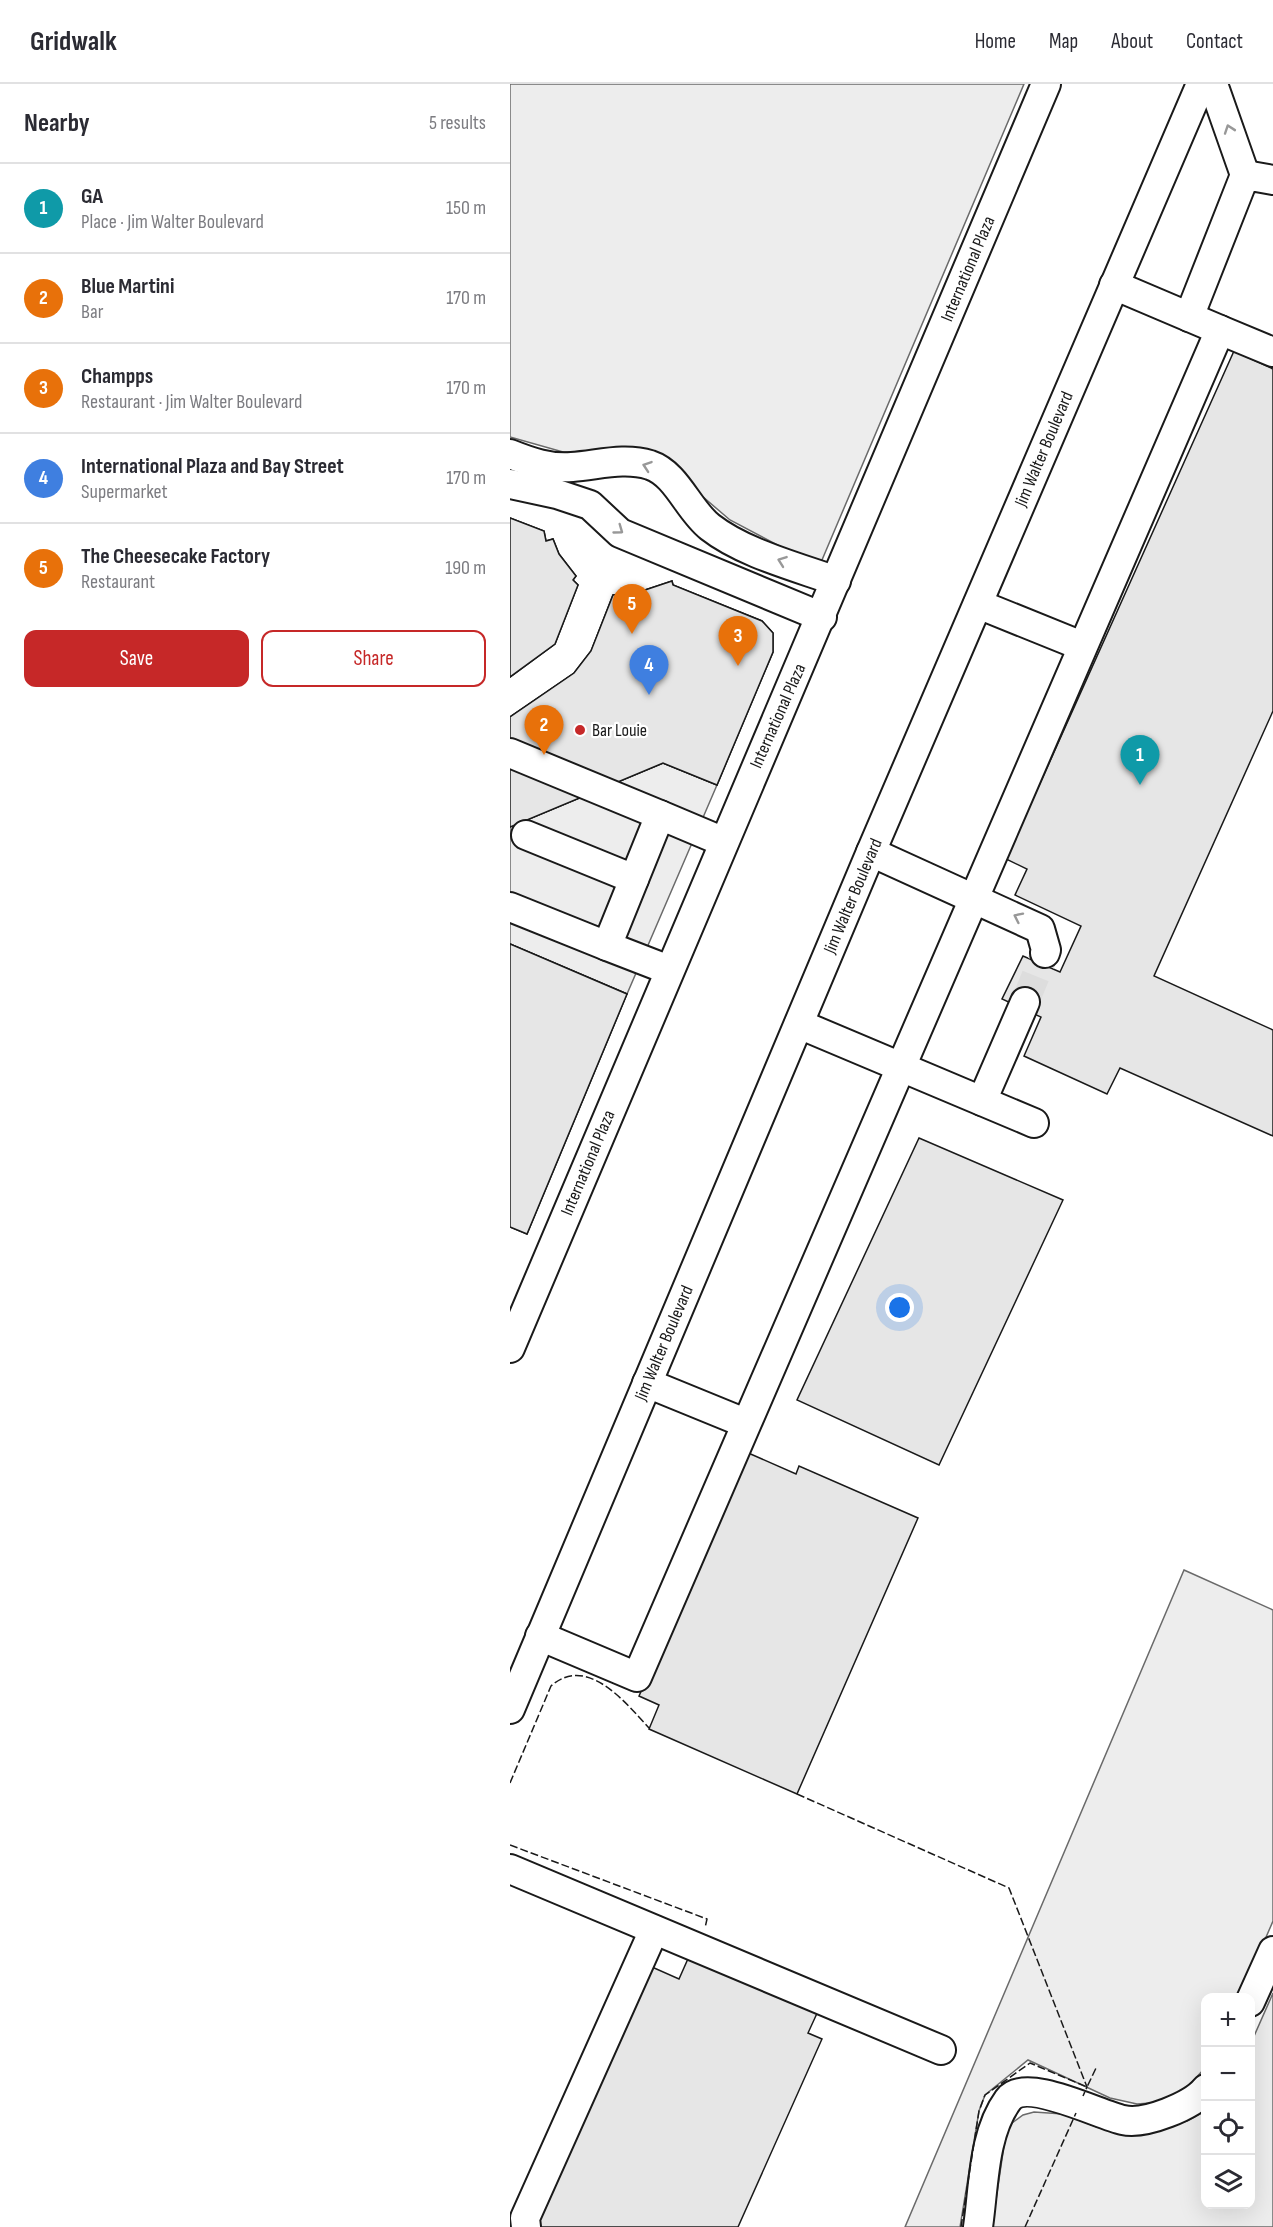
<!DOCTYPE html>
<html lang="en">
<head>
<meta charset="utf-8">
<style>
  body { margin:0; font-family:"Sofia Sans Condensed",sans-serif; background:#f2f2f3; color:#2b2b33 }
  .controls { position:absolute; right:18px; bottom:18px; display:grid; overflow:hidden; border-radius:12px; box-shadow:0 6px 24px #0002 }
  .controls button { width:54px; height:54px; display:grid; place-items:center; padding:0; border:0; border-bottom:2px solid #e1e1e2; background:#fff; color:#2b2b33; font:30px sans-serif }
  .you { position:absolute; left:390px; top:1224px; width:21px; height:21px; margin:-15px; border:4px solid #fff; border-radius:50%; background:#1a73e8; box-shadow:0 0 0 9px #1a73e833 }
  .badge { display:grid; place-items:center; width:39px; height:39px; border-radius:50%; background:#c62828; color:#fff; font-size:20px; font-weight:700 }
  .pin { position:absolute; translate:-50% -50px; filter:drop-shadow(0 2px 3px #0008) }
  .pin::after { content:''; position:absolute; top:32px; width:21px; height:18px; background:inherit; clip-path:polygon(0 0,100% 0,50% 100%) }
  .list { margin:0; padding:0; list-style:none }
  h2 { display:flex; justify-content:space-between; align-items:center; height:78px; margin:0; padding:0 24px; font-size:26px }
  h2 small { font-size:20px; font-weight:400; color:#7c7c81 }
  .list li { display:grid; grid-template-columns:39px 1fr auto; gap:18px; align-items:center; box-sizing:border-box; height:90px; padding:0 24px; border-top:2px solid #e1e1e2 }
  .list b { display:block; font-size:22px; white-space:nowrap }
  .list p { margin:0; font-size:20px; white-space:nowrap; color:#7c7c81 }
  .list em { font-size:20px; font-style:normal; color:#7c7c81 }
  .actions { display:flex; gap:12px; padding:18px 24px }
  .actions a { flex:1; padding:14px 0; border:2px solid #c62828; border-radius:12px; text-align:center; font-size:21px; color:#c62828 }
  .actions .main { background:#c62828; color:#fff }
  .icon { flex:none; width:33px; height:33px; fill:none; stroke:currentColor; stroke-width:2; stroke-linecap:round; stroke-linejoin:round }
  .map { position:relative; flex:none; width:763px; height:2143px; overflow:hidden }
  header { display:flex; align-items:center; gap:36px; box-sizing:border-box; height:84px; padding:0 30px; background:#fff; border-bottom:2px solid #e1e1e2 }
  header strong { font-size:28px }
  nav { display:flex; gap:33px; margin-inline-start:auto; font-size:21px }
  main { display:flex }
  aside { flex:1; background:#fff }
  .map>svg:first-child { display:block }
</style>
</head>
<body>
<header>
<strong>Gridwalk</strong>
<nav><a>Home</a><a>Map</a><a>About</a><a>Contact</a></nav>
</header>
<main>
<aside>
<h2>Nearby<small>5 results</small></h2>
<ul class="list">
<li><span class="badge" style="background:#0f9aa8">1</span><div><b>GA</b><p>Place · Jim Walter Boulevard</p></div><em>150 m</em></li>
<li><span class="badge" style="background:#e8710a">2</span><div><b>Blue Martini</b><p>Bar</p></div><em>170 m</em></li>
<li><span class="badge" style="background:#e8710a">3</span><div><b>Champps</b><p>Restaurant · Jim Walter Boulevard</p></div><em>170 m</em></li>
<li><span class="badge" style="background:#3f7fe0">4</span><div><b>International Plaza and Bay Street</b><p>Supermarket</p></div><em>170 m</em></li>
<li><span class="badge" style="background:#e8710a">5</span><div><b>The Cheesecake Factory</b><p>Restaurant</p></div><em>190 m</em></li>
</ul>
<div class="actions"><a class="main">Save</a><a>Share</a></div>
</aside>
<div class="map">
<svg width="763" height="2143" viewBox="0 0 763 2143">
  <rect width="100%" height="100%" fill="#fff"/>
  <g fill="#ededed" stroke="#6a6a6a" stroke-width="1.5">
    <polygon points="0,0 514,0 309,483 220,436 137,365 53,368 0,353"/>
    <polygon points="153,679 207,701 117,910 0,860 0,743"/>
    <polygon points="674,1486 763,1526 763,1837 730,1913 696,1914 695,1984 671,2010 654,2018 627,2020 600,2014 518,1976 475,2011 469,2027 450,2143 395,2143"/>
    <polygon points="763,1909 763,2143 482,2143 496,2048 502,2039 513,2031 524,2028 553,2030 587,2043 622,2051 677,2037 695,2027 696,2120 740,2120 741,1959"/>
  </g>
  <g fill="#e6e6e6" stroke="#1a1a1a" stroke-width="1.5">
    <polygon points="724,267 763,285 763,627 644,892 763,946 763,1052 610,984 597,1010 514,972 531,933 492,915 513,872 550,888 571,842 505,811 517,785 496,775"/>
    <polygon points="0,434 34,447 36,457 43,455 49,470 66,492 63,496 68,501 45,560 0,593"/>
    <polygon points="0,434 34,447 36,457 43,455 49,470 66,492 63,496 68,501 45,560 0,593"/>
    <polygon points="162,497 163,501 252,537 263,549 263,568 207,701 153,679 0,743 0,633 64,589 81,567 103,511 126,509"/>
    <polygon points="162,497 163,501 252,537 263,549 263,568 207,701 153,679 0,743 0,633 64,589 81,567 103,511 126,509"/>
    <polygon points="0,860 117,910 17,1150 0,1143"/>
    <polygon points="0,860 117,910 17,1150 0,1143"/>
    <polygon points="409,1054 553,1116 429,1381 287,1316"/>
    <polygon points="236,1368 286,1390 289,1382 408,1434 287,1710 139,1645 149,1621 129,1612"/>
    <polygon points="181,1868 309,1925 298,1949 312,1955 228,2143 25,2143 142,1883 169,1895"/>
  </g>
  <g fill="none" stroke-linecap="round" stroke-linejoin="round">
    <polyline stroke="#ddd" stroke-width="28" stroke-dasharray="28 14" stroke-linecap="butt" points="515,918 535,869"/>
    <g stroke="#1a1a1a" stroke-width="32">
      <g id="minor">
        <polyline points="703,0 735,91"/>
        <polyline points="679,233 735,91 763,96"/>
        <polyline points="710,246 763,268"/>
        <path d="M0 370C20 378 40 385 62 383 89 381 114 373 140 381 167 390 178 426 200 443 233 469 287 483 326 497"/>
        <polyline points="0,400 47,410 80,421 110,449 312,533"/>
        <polyline points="468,520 572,562"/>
        <polyline points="0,669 150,731"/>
        <polyline points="16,751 124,795"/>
        <polyline points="361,768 530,845 536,866 535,869"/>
        <polyline points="0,823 97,862"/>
        <polyline points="159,886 97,862 150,731 214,758"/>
        <polyline points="289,940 524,1039"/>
        <polyline points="472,1017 515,918"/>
        <polyline points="0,1264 536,0"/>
        <polyline points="137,1299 235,1339"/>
        <polyline points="30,1552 127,1593 710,246 604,201"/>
        <polyline points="0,1625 361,768 691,0"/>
        <polyline points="0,1785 431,1966"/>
        <polyline points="740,1918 763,1867"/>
        <polyline points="16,2143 15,2134 144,1846"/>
        <path d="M468 2143C474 2102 473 2050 498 2016 515 1992 589 2031 613 2036 635 2041 682 2022 696 2005"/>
      </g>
    </g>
    <use href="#minor" stroke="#fff" stroke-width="28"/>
    <g stroke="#1a1a1a" stroke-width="1.5" stroke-dasharray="8 3" stroke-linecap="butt">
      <path d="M0 1699 41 1602C77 1570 116 1619 139 1644"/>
      <polyline points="287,1710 499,1804 577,2003 573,2012"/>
      <polyline points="0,1761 197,1835 195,1844"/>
      <polyline points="451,2143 469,2027 475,2011 520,1979 577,2003 587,1982"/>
      <polyline points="515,2143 566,2029"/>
    </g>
  </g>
  <defs><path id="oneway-chevron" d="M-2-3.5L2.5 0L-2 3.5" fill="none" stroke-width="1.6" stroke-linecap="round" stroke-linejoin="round" transform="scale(1.5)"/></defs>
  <g stroke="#989898">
    <use href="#oneway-chevron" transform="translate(719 45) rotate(-109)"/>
    <use href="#oneway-chevron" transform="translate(137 382) rotate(-161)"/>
    <use href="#oneway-chevron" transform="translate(109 446) rotate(36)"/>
    <use href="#oneway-chevron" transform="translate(272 477) rotate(-160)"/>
    <use href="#oneway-chevron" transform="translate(508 833) rotate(-154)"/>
  </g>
  <circle fill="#c62828" stroke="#fff" stroke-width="2" cx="70" cy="646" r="6"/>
  <g text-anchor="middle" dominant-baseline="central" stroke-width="4.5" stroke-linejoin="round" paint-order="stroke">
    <g font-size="18" fill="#1a1a1a" stroke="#fff">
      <text transform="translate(458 185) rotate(-67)">International Plaza</text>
      <text transform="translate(534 365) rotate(-67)">Jim Walter Boulevard</text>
      <text transform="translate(268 632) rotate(-66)">International Plaza</text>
      <text transform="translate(343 812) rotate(-67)">Jim Walter Boulevard</text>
      <text transform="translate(78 1079) rotate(-67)">International Plaza</text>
      <text transform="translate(154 1259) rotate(-67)">Jim Walter Boulevard</text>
    </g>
    <g font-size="18" fill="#1a1a1a" stroke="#fff" text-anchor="start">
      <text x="82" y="646">Bar Louie</text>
    </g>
  </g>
</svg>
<div class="controls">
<button>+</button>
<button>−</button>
<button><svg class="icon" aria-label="locate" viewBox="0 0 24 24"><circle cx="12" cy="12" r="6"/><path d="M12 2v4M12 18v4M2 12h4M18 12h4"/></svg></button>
<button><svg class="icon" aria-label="layers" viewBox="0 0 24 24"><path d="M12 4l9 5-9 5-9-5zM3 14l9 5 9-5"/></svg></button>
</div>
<div class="you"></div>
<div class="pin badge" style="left:630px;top:701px;background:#0f9aa8">1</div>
<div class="pin badge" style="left:34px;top:671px;background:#e8710a">2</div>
<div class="pin badge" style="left:228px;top:582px;background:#e8710a">3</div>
<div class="pin badge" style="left:139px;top:611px;background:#3f7fe0">4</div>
<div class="pin badge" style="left:122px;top:550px;background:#e8710a">5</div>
</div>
</main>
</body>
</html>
